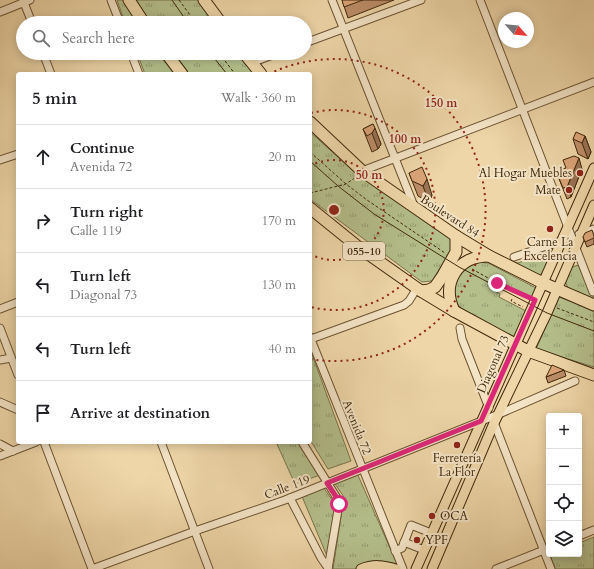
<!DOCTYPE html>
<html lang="en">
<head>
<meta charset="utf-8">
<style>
  body { margin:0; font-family:Cardo,serif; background:#f2f2f2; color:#202124 }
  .controls { position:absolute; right:12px; bottom:12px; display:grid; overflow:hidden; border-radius:4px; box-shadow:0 2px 10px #0003 }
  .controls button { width:36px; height:36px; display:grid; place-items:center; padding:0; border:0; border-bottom:1px solid #e0e0e0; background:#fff; color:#202124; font:20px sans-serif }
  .compass { position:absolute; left:498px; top:12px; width:36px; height:36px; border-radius:50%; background:#fff; box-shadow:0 2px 10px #0003; rotate:117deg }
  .stop { position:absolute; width:12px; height:12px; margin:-9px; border:3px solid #db2777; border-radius:50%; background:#fff }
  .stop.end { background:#db2777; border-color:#fff; box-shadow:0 1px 4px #0008 }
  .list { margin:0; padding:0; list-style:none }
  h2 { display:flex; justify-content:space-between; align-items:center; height:52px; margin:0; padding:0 16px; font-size:17px }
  h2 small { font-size:13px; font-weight:400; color:#757577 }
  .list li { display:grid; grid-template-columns:26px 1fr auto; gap:12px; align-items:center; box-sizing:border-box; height:64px; padding:0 16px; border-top:1px solid #e0e0e0 }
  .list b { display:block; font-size:15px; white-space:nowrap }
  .list p { margin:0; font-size:13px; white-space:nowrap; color:#757577 }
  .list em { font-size:13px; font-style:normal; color:#757577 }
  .icon { flex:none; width:22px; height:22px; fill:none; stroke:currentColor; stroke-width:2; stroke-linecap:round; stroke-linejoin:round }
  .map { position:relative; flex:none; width:594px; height:569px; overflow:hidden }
  .search { position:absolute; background:#fff; box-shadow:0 2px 10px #0003; left:16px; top:16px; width:296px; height:44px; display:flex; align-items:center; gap:10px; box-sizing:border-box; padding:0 14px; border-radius:22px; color:#757577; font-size:15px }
  .panel { position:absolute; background:#fff; box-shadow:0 2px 10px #0003; left:16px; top:72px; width:296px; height:372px; border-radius:4px }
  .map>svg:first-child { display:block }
</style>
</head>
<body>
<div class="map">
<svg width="594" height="569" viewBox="0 0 594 569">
  <defs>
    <pattern id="grass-tufts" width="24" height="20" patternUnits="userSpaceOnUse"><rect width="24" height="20" fill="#b4bf8b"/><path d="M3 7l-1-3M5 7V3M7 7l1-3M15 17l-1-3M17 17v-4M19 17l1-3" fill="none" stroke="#949b70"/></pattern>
  </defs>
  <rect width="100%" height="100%" fill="#eed6a8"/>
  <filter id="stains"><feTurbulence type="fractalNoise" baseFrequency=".005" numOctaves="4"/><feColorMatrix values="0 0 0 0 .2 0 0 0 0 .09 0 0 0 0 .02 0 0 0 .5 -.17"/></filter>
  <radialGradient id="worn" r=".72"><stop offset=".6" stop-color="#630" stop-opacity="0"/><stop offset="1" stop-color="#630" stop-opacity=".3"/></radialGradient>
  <g fill="url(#grass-tufts)" stroke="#7a744b">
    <polygon points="117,0 125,0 141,23 125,23"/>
    <polygon points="136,0 199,0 216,23 151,23"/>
    <polygon points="137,53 162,53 178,74 145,74"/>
    <polygon points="173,53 239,53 254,74 189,74"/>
    <polygon points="310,132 358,175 451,238 453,247 432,281 422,282 310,199"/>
    <polygon points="547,252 551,254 551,257 546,272 539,275 510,261 518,263"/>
    <polygon points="477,262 488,263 536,288 531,300 499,286 495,291 500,294 499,297 526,311 513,339 461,309 454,298 454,282 467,265"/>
    <polygon points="578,265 594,299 568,288 565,281 570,268"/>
    <polygon points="559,297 594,310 594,367 536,349"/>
    <polygon points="310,349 351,461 328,469 310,440"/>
    <polygon points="276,442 299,442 320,475 295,484"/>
    <polygon points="357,473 397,564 380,561 367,563 356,569 333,569 344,497 333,481"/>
    <polygon points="323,487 335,504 327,556 301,494"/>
    <polygon points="594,537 594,569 555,569 550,555 579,554 579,543"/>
  </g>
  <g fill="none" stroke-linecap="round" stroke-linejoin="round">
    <g stroke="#6c5432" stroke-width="9">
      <g id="minor">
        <polyline points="23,0 32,23"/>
        <polyline points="111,0 120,23"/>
        <polyline points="332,0 414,206"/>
        <polyline points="480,0 593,292"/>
        <polyline points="0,12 30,0"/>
        <polyline points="305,43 421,0"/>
        <polyline points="43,53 51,74"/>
        <polyline points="131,53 139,74"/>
        <polyline points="251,63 278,53"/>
        <polyline points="0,160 18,154"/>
        <polyline points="362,171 594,82"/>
        <polyline points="579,234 594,229"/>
        <polyline points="514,257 564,240"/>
        <polyline points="0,309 18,302"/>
        <polyline points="0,328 18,375"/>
        <polyline points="460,328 462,339 489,408"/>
        <polyline points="310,337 403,569"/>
        <polyline points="311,339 404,305 409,301 417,288"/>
        <polyline points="0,360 11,358"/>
        <polyline points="0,402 18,410"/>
        <polyline points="493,420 551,569"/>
        <polyline points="44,442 92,569"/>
        <polyline points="161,442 209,569"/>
        <polyline points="302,442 337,498 339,504 328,569"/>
        <polyline points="0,444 13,451"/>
        <polyline points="0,456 36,442"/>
        <polyline points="290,498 321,558 328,568"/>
        <polyline points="579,536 594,530"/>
        <polyline points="404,542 424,550"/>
        <polyline points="395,551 402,548 411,525 431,533"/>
        <polyline points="92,569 195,531 285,500 499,414 575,381"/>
        <polyline points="496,569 549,548"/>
      </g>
    </g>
    <g stroke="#41290b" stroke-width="11">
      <g id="major">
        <path d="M361 569C373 564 383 565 396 569"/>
        <polyline points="416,569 594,168"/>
        <polyline points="432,569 494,423 547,313 594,205"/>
      </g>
    </g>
    <g stroke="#41290b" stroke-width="13">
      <g id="highway">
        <polyline points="129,0 144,23"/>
        <polyline points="204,0 221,23"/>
        <polyline points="166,53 182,74"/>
        <polyline points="244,53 261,74"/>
        <polyline points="310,122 362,171 456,236 489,256 543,283 594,305"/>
        <polyline points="310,208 357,246 421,291 454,311 528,351 594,375"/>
        <polyline points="421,291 429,290 435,287 442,277 456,252 456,236"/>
        <path d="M454 311C441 283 457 256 489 256"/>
      </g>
    </g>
    <g stroke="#41290b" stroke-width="1" stroke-dasharray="3 2" stroke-linecap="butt">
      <polyline points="179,0 196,23"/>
      <polyline points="219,53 235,74"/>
      <polyline points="310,152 346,184 367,200 445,253"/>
      <polyline points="310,193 346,184 356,177"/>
      <polyline points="472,269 497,283 528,297"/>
      <polyline points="512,299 511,301 523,307"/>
      <polyline points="557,308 594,322"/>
    </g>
    <use href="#minor" stroke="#f4e4c6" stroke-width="7"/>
    <use href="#major" stroke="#eed6a8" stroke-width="9"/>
    <use href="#highway" stroke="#eed6a8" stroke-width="11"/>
    <g stroke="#41290b" stroke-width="1">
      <polyline points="172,0 188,23"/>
      <polyline points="210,53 227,74"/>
      <polyline points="310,161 338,186 374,214 459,267 547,313 594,331"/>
    </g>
  </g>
  <g fill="#bc8d68" stroke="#41290b">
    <polygon points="342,0 394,0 348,18"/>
    <polygon points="373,124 381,144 378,149 372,152 363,129"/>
    <polygon points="585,136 591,152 588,159 578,154 573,139"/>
    <polygon points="582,169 571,197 567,199 556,171"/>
    <polygon points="409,173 432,195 429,202 418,196"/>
    <polygon points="594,236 594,244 587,247 583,237"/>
    <polygon points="564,370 566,376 548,383 546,377"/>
  </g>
  <g fill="#997355" stroke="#41290b">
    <polygon points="375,128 381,144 378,149 372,133"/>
    <polygon points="585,136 591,152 588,159 582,143"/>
    <polygon points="579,158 582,169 571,197 567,187"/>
    <polygon points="427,179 432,195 429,202 423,186"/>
  </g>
  <g fill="#dba479" stroke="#41290b">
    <polygon points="342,0 363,0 344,7"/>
    <polygon points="373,124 375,128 372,133 367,136 363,129"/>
    <polygon points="576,132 585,136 582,143 573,139"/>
    <polygon points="574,156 579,158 567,187 563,188 556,171 566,168 563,160"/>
    <polygon points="422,167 427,179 423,186 412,181 409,173"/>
    <polygon points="592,230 594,236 594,238 585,242 583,237 585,233"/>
    <polygon points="552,365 564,370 546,377"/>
  </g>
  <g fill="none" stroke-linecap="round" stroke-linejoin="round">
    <polyline stroke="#db2777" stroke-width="5" points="339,504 337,498 327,483 481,421 535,300 497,283"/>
  </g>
  <g fill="none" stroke="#8f2418" stroke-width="2" stroke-dasharray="2 4">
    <path d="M310 166A50 50 0 1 1 310 254"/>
    <path d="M311 113A100 100 0 1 1 311 307"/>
    <path d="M269 74A151 151 0 1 1 310 359"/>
  </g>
  <g fill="#8f2418" stroke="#f4e4c6" stroke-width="1.5">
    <circle cx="580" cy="173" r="4"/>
    <circle cx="569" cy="190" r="4"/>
    <circle cx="550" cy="229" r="4"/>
    <circle cx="457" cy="445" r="4"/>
    <circle cx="432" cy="516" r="4"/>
    <circle cx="417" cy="540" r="4"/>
  </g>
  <g text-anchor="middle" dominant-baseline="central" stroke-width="4" stroke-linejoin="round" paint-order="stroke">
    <rect fill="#f4e4c6" stroke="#776143" stroke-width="1" x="343" y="242" width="42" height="18" rx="3"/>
    <g font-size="11" font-weight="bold" fill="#41290b">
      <text x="364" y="251">055-10</text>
    </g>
    <g font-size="12" fill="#41290b" stroke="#f4e4c6" text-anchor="end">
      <text x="572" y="173">Al Hogar Muebles</text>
      <text x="561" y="190">Mate</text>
      <text x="550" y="242" text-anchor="middle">Carne La<tspan x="550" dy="14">Excelencia</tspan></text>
      <text x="457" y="458" text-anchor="middle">Ferretería<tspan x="457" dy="14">La Flor</tspan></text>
      <text x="440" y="516" text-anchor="start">OCA</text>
      <text x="425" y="540" text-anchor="start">YPF</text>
    </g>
    <g font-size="12" fill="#41290b" stroke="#f4e4c6">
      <text transform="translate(450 216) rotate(33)">Boulevard 84</text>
      <text transform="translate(493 364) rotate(-66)">Diagonal 73</text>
      <text transform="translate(357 427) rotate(68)">Avenida 72</text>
      <text transform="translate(287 487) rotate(-21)">Calle 119</text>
    </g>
  </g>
  <circle cx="334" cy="210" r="6" fill="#8f2418" stroke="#f4e4c6" stroke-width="2"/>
  <g font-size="12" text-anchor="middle" font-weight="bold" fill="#8f2418" stroke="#f4e4c6" stroke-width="4" stroke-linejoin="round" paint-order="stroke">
    <text x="441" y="107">150 m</text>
    <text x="405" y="143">100 m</text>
    <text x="369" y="179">50 m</text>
  </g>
  <rect width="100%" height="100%" filter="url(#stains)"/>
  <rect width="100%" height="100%" fill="url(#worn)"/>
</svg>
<div class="controls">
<button>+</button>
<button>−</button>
<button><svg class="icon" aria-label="locate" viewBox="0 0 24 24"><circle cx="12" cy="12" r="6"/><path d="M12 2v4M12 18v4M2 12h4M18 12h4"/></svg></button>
<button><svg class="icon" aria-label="layers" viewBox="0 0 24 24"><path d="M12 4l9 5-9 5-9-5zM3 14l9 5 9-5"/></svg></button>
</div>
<svg class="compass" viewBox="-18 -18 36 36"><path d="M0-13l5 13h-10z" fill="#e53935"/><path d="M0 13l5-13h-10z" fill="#757577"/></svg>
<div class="stop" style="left:339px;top:504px"></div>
<div class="stop end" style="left:497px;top:283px"></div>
<div class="search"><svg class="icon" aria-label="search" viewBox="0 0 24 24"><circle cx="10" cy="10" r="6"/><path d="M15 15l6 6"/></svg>Search here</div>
<section class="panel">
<h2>5 min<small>Walk · 360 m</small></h2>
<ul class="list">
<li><svg class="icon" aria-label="ahead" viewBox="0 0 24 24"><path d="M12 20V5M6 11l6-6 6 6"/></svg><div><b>Continue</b><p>Avenida 72</p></div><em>20 m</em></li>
<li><svg class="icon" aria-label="right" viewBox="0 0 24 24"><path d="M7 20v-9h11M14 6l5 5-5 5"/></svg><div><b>Turn right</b><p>Calle 119</p></div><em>170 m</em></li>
<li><svg class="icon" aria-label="left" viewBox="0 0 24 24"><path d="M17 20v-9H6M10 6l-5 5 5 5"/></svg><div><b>Turn left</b><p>Diagonal 73</p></div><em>130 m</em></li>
<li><svg class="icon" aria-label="left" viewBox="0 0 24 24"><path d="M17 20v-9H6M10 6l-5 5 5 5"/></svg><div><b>Turn left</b></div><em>40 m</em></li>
<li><svg class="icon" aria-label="arrive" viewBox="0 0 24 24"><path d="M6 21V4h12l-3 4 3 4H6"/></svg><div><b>Arrive at destination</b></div></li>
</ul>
</section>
</div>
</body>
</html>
